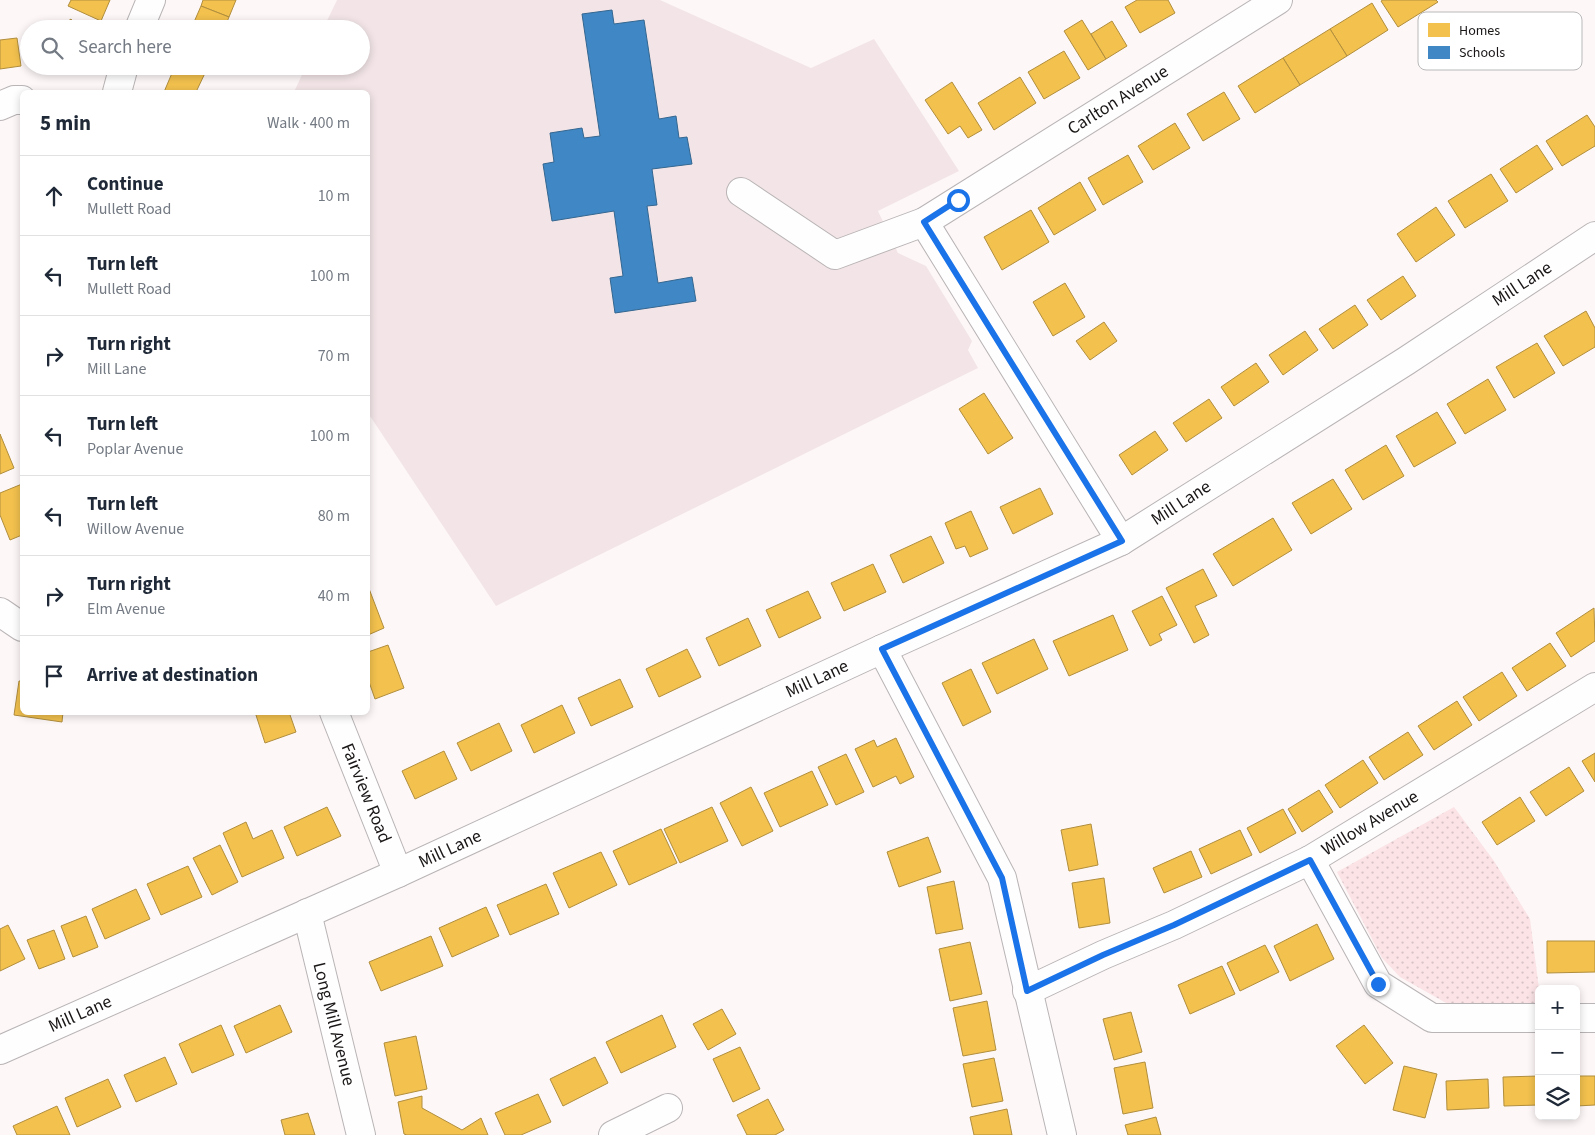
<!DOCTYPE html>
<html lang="en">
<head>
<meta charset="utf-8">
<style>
  body { margin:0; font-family:"Source Sans 3",sans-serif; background:#f6f6f7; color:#1f2937 }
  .controls { position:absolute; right:15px; bottom:15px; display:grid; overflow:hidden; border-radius:8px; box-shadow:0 2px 8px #0003 }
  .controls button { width:45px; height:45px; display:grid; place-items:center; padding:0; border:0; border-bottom:1px solid #e0e1e3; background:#fff; color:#1f2937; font:25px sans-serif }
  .stop { position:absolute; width:15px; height:15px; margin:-11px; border:4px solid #1a73e8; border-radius:50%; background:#fff }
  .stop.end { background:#1a73e8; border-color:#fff; box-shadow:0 1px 5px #0008 }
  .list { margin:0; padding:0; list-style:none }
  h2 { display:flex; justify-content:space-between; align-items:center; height:65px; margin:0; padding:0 20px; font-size:21px }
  h2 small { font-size:16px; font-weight:400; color:#747a83 }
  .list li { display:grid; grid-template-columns:32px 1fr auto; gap:15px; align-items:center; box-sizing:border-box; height:80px; padding:0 20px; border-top:1px solid #e0e1e3 }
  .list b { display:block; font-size:19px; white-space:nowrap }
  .list p { margin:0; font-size:16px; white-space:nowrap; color:#747a83 }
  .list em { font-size:16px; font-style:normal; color:#747a83 }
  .icon { flex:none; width:28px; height:28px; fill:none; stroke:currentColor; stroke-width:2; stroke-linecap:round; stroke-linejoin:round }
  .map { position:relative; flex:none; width:1595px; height:1135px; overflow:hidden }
  .search { position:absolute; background:#fff; box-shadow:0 2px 8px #0003; left:20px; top:20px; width:350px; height:55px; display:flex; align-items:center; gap:12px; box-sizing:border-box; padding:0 18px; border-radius:28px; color:#747a83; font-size:19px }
  .panel { position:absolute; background:#fff; box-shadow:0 2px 8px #0003; left:20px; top:90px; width:350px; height:625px; border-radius:8px }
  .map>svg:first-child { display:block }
</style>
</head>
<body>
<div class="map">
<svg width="1595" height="1135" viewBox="0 0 1595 1135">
  <defs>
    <pattern id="green-dots" width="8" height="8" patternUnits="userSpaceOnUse" patternTransform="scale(1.25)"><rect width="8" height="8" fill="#fbe3e6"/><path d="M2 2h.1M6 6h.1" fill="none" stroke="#d7c2c5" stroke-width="1.8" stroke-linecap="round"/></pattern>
  </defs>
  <rect width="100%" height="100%" fill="#fdf7f8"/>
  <polygon fill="#f3e5e7" points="337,0 660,0 811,68 874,39 959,171 878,211 898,253 926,266 972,341 968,350 978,368 496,606 368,413 368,92 294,92 306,66 361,66 361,29 323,29"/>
  <polygon fill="url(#green-dots)" points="1454,807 1494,861 1530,919 1539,989 1539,1006 1448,1004 1400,977 1382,958 1337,872"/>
  <g fill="#f2c14e" stroke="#b18e3d">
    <polygon points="71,0 110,0 101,21 68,6"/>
    <polygon points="203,0 236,0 229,17 201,6"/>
    <polygon points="1137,0 1168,0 1175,13 1140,33 1125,7"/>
    <polygon points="1383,0 1436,0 1438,2 1398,27 1381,1"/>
    <polygon points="1372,3 1388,30 1347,56 1330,29"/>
    <polygon points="201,6 229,17 224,29 191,29"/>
    <polygon points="71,19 78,29 57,29"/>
    <polygon points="1082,20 1106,59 1088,70 1064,31"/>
    <polygon points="1112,21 1127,46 1106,59 1091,34"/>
    <polygon points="1330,29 1347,56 1300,85 1283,58"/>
    <polygon points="17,38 21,66 0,69 0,40"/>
    <polygon points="1064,51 1080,78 1044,99 1028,72"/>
    <polygon points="1283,58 1300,85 1255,113 1238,86"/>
    <polygon points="175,66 194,66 206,71 196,92 164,92"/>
    <polygon points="1020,77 1036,103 994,130 978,103"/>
    <polygon points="952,82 982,130 968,138 960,126 948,134 925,100"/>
    <polygon points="1224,92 1240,119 1203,141 1187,114"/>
    <polygon points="1587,115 1595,127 1595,146 1562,166 1546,141"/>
    <polygon points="1175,123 1190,148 1153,170 1138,146"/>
    <polygon points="1537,145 1553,169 1516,193 1500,169"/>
    <polygon points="1128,155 1143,182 1103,205 1088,178"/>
    <polygon points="1491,174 1508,201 1465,228 1448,201"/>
    <polygon points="1080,182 1096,210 1054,235 1038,208"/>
    <polygon points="1436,207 1455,235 1416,262 1397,234"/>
    <polygon points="1031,210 1049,242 1002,270 984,237"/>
    <polygon points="1403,276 1416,296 1381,320 1367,300"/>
    <polygon points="1065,283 1085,317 1053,336 1033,302"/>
    <polygon points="1355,305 1368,325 1333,349 1319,329"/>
    <polygon points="1586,311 1595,328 1595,347 1563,366 1544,336"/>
    <polygon points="1104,322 1117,341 1090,360 1076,341"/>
    <polygon points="1305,331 1318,350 1283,375 1269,355"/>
    <polygon points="1537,343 1555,373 1514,398 1496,367"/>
    <polygon points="1256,363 1269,382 1234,406 1221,387"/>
    <polygon points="1488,379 1506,410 1465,434 1447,404"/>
    <polygon points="984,393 1013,438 988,454 959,409"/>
    <polygon points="1209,399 1222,418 1186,442 1173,423"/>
    <polygon points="1437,412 1456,443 1414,467 1396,436"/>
    <polygon points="1155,431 1168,450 1132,475 1119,455"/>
    <polygon points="0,434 14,468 0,474"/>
    <polygon points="1386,445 1404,476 1363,500 1345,470"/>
    <polygon points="1333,479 1352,509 1311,534 1292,503"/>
    <polygon points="22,484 22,535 10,540 0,515 0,493"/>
    <polygon points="1040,488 1053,514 1013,534 1000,507"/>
    <polygon points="971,511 988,549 970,557 965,546 956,549 945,523"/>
    <polygon points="1273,518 1292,550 1233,586 1213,554"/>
    <polygon points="931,536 944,563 903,583 890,555"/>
    <polygon points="873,564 886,592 844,611 831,583"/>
    <polygon points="1203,569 1217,596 1195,606 1209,635 1194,643 1166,588"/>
    <polygon points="368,586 384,628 368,635"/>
    <polygon points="808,591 821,618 779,638 766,610"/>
    <polygon points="1162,596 1177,625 1159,634 1162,640 1150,646 1132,611"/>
    <polygon points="1594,608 1595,641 1571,657 1556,633"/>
    <polygon points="1113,615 1128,650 1069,676 1053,641"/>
    <polygon points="748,618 761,646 719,666 706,638"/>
    <polygon points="1034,639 1048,669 997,694 982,663"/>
    <polygon points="1550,643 1566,666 1527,691 1512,668"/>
    <polygon points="388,645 404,688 375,699 368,679 368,652"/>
    <polygon points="687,649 701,677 659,697 646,669"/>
    <polygon points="971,669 991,712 963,726 942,683"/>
    <polygon points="1502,672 1517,696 1479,721 1463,697"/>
    <polygon points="620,679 633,707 591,726 578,698"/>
    <polygon points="19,681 22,681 22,712 63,712 62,722 14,715"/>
    <polygon points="1457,701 1472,725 1434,750 1418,726"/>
    <polygon points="562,705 575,733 534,753 521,725"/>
    <polygon points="255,712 289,712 296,732 265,743"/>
    <polygon points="499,723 512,751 471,771 457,743"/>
    <polygon points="1408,732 1423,755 1384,780 1369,757"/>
    <polygon points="896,738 914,777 900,784 896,776 873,787 855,749 874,740 877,747"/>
    <polygon points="444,751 457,779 415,799 402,771"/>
    <polygon points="1595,753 1595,782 1582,761"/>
    <polygon points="846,754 864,792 836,805 818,767"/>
    <polygon points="1363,760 1378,783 1340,808 1325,785"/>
    <polygon points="1569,767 1584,791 1546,816 1530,792"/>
    <polygon points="812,771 828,805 780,827 764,793"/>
    <polygon points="751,787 773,831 742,846 720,803"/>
    <polygon points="1319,790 1333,812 1302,832 1288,809"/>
    <polygon points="1520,797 1535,821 1497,845 1482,822"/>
    <polygon points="327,807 341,836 297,856 284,827"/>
    <polygon points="712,807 728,841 680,863 664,829"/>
    <polygon points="1283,809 1296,833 1260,853 1247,828"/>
    <polygon points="246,822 253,839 272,830 284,858 242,877 223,833"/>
    <polygon points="1091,824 1098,865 1069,871 1061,830"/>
    <polygon points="661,829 677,863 629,885 613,851"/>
    <polygon points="1240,830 1252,855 1211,874 1199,849"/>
    <polygon points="928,837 941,872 899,887 887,852"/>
    <polygon points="220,845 238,882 212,895 193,858"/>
    <polygon points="1191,851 1202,877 1164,893 1153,868"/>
    <polygon points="601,852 617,885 569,908 553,873"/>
    <polygon points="188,866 202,897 161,915 147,884"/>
    <polygon points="1104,878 1110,923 1079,928 1072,883"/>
    <polygon points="954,881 963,929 936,934 927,887"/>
    <polygon points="546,884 559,914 510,935 497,905"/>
    <polygon points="136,889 150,919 105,939 92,909"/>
    <polygon points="486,907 499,936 452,957 439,928"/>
    <polygon points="86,916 98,947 73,957 61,926"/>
    <polygon points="1317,924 1334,959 1290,981 1274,946"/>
    <polygon points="8,925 25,959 0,971 0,929"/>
    <polygon points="54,930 65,959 39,969 27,940"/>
    <polygon points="431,936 443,966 381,991 369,962"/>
    <polygon points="1547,941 1595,941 1595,972 1547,973"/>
    <polygon points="970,942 982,994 950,1001 939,949"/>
    <polygon points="1265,945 1279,972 1240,991 1227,963"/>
    <polygon points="1222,966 1235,994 1190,1014 1178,985"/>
    <polygon points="987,1001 996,1050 963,1056 953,1008"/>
    <polygon points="280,1005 292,1032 246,1053 234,1026"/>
    <polygon points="722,1009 736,1034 708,1050 693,1024"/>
    <polygon points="1131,1012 1142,1052 1114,1060 1103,1019"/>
    <polygon points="662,1015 676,1047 621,1073 606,1042"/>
    <polygon points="221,1025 234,1055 192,1073 179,1044"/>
    <polygon points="1364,1025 1393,1063 1365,1084 1336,1046"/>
    <polygon points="416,1036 427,1089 395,1096 384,1043"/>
    <polygon points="740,1047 760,1089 733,1102 713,1059"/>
    <polygon points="165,1057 177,1084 136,1102 124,1075"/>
    <polygon points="595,1057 608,1083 563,1106 550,1079"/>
    <polygon points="994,1058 1003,1101 972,1107 963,1064"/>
    <polygon points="1145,1062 1153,1108 1123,1114 1114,1068"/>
    <polygon points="1404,1066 1437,1074 1425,1118 1393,1110"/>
    <polygon points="1539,1076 1539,1105 1504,1106 1503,1077"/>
    <polygon points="1576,1076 1595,1076 1595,1105 1576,1106"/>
    <polygon points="108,1079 121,1107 77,1127 65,1098"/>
    <polygon points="1488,1079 1489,1108 1447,1110 1446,1081"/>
    <polygon points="538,1094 551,1122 521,1135 505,1135 495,1113"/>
    <polygon points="422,1096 422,1108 462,1130 481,1118 488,1135 407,1135 404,1134 398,1102"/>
    <polygon points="768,1099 784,1130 775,1135 747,1135 737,1115"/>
    <polygon points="57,1106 70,1135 17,1135 13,1126"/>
    <polygon points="1007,1109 1012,1135 974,1135 970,1117"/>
    <polygon points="308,1113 315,1135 285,1135 281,1120"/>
    <polygon points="1156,1117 1161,1135 1128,1135 1125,1125"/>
  </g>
  <polygon fill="#3f88c5" stroke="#346690" points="612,10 614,24 644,20 659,119 676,116 679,138 687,137 692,164 652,169 657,205 647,206 658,283 692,277 696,301 615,313 610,278 623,276 614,211 552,221 543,164 554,162 550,133 582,128 584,138 600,136 582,14"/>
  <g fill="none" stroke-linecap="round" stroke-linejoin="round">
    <g stroke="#b9b4b5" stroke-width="30">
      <g id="minor">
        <polyline points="139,29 151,0"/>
        <polyline points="117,92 124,66"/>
        <polyline points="0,106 14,100 22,100"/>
        <polyline points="741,192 835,255 924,222"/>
        <polyline points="1121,541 924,222 1278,0"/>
        <polyline points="0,612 22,627"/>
        <polyline points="882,649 1002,878 1062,1135"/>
        <polyline points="334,712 398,873"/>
        <polyline points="1310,860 1378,984 1432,1018 1539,1018"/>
        <polyline points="307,913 361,1135"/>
        <polyline points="1027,991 1103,955 1174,925 1310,860 1595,687"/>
        <polyline points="1576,1018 1595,1018"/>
        <polyline points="0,1050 398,873 882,649 1121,541 1406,361 1595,236"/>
        <polyline points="613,1135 668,1108"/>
      </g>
    </g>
    <use href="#minor" stroke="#fffefe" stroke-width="28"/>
  </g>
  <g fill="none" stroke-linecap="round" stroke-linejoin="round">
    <polyline stroke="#1a73e8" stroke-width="6" points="958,200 924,222 1122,541 882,649 1002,878 1027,991 1103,955 1174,925 1310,860 1378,984"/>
  </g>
  <g text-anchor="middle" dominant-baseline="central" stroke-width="5" stroke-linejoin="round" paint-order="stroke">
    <g font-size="18" fill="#1a1616" stroke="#fff">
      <text transform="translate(1118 100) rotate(-32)">Carlton Avenue</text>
      <text transform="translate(1522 284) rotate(-33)">Mill Lane</text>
      <text transform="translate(1181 503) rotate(-33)">Mill Lane</text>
      <text transform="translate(817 679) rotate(-25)">Mill Lane</text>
      <text transform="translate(366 793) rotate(68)">Fairview Road</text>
      <text transform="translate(1370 823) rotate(-31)">Willow Avenue</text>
      <text transform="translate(450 849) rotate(-25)">Mill Lane</text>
      <text transform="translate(80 1014) rotate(-24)">Mill Lane</text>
      <text transform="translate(334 1024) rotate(76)">Long Mill Avenue</text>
    </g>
  </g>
  <rect x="1418" y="12" width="164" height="58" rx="8" fill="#fff" stroke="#bab9b9" stroke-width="1"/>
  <rect x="1428" y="23" width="22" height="14" fill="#f2c14e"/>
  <rect x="1428" y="46" width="22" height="13" fill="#3f88c5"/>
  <g font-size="14" fill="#1a1616">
    <text x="1459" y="35">Homes</text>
    <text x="1459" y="57">Schools</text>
  </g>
</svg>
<div class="controls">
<button>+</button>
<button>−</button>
<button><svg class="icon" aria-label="layers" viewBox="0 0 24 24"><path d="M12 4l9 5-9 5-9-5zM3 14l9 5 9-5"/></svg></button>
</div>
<div class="stop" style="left:958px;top:200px"></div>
<div class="stop end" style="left:1378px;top:984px"></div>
<div class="search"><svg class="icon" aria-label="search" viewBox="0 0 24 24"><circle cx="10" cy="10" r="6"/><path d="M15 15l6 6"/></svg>Search here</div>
<section class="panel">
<h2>5 min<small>Walk · 400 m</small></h2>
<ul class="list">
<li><svg class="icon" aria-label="ahead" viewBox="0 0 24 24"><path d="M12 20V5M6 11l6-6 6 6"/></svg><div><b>Continue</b><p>Mullett Road</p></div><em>10 m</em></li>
<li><svg class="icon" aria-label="left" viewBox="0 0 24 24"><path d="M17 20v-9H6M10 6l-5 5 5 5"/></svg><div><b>Turn left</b><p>Mullett Road</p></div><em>100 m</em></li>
<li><svg class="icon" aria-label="right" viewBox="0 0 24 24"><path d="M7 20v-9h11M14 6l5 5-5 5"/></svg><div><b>Turn right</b><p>Mill Lane</p></div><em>70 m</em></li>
<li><svg class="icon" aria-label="left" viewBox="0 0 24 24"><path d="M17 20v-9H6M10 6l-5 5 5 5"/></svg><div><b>Turn left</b><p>Poplar Avenue</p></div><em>100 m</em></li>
<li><svg class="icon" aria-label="left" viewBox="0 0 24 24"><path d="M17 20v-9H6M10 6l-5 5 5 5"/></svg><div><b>Turn left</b><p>Willow Avenue</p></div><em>80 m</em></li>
<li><svg class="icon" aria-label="right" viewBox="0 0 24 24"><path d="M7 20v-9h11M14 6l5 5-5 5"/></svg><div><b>Turn right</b><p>Elm Avenue</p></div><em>40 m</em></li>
<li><svg class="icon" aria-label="arrive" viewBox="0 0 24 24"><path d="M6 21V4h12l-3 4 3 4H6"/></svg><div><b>Arrive at destination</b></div></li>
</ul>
</section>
</div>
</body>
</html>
